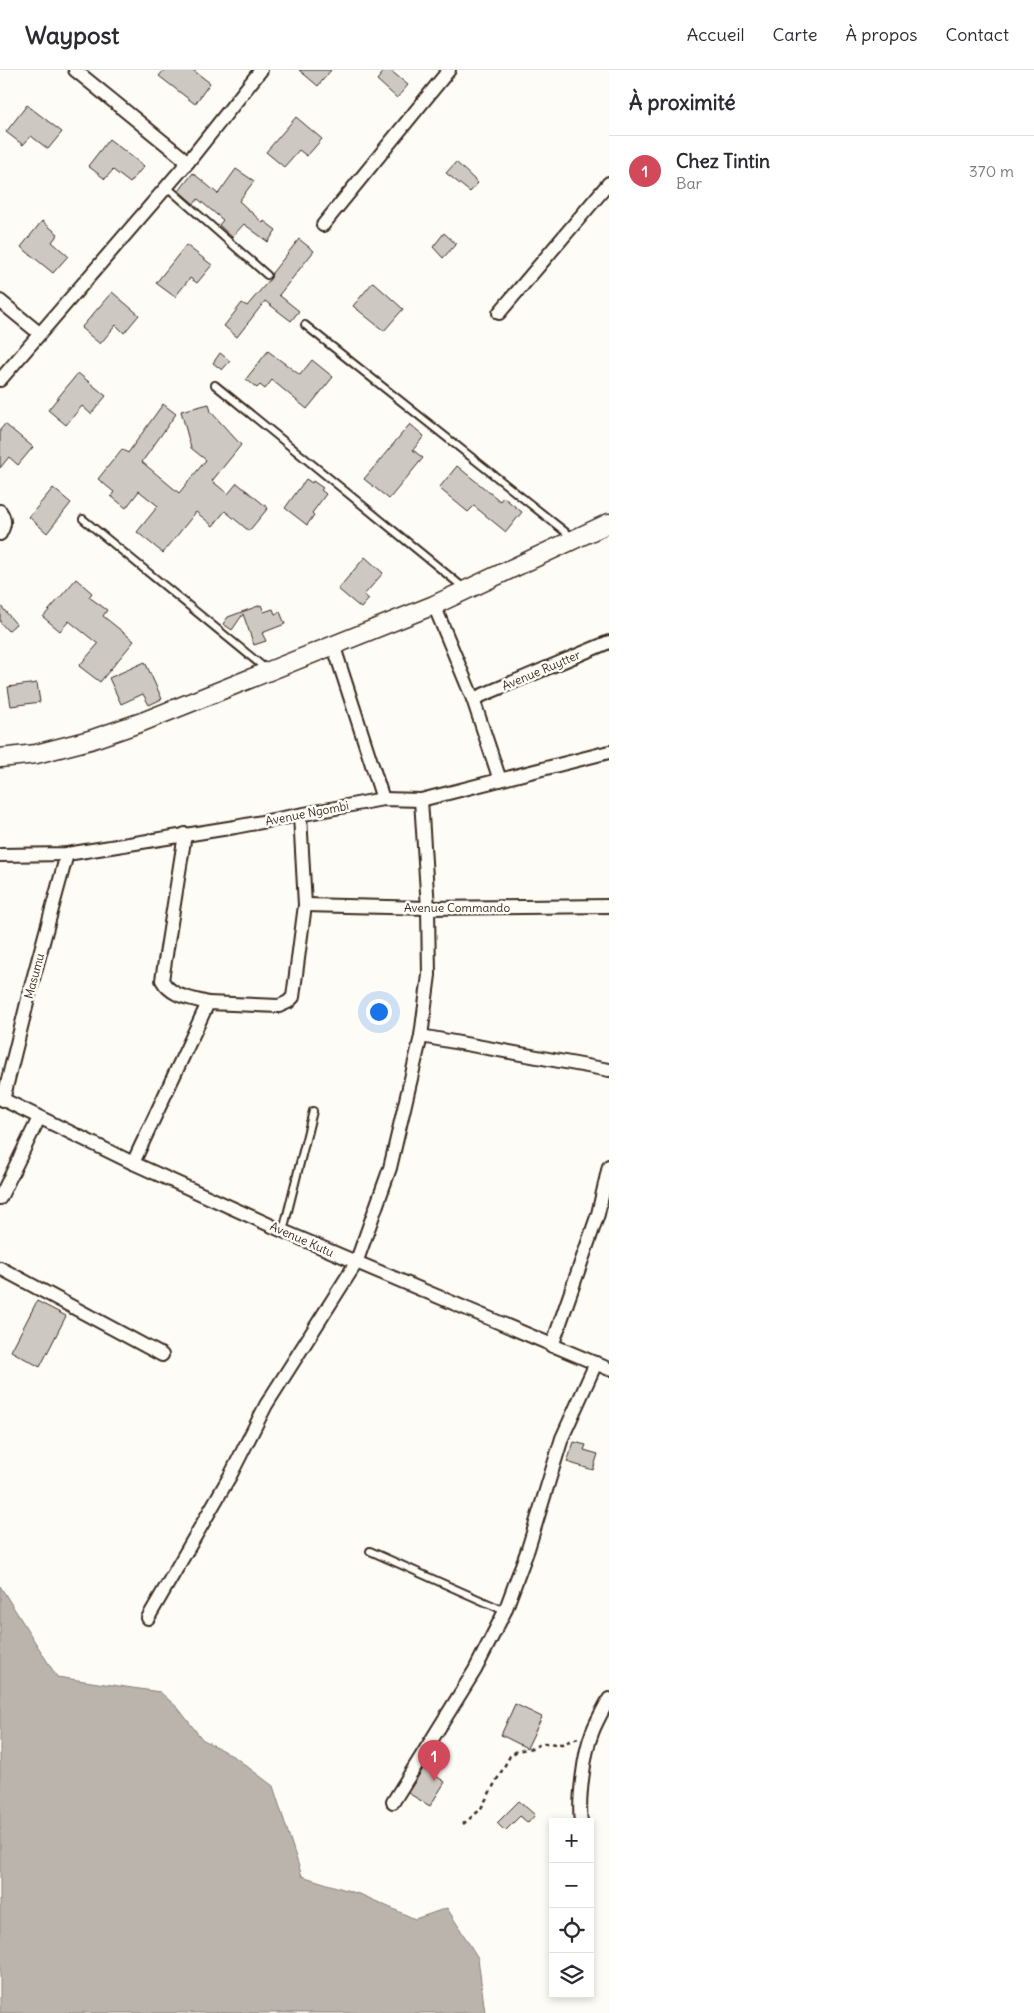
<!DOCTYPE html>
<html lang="fr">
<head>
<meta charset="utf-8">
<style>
  body { margin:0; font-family:Delius,sans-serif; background:#f7f7f7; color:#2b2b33 }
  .controls { position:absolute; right:15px; bottom:15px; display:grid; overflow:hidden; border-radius:0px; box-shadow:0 2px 8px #0003 }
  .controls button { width:45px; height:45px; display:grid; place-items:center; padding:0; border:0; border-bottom:1px solid #e1e1e2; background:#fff; color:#2b2b33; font:25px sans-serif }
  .you { position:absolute; left:378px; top:941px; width:18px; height:18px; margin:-12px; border:4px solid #fff; border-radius:50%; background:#1a73e8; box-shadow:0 0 0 8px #1a73e833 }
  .badge { display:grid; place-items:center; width:32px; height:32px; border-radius:50%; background:#d1495b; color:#fff; font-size:16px; font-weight:700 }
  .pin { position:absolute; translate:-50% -41px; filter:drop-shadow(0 1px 2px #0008) }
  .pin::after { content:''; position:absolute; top:26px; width:18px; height:15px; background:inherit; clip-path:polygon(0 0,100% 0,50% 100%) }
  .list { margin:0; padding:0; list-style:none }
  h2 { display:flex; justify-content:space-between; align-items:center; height:65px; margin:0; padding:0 20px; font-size:21px }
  h2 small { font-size:16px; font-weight:400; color:#7c7c81 }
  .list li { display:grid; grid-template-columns:32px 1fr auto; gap:15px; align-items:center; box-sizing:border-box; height:70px; padding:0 20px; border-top:1px solid #e1e1e2 }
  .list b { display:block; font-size:19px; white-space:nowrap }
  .list p { margin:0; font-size:16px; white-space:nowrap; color:#7c7c81 }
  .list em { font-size:16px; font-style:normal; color:#7c7c81 }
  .icon { flex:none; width:28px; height:28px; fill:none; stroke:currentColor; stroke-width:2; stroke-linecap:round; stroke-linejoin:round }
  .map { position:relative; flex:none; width:609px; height:1943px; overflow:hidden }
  header { display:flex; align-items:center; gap:30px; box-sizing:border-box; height:70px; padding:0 25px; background:#fff; border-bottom:1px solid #e1e1e2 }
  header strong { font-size:24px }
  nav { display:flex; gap:28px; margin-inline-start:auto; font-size:18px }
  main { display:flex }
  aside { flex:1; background:#fff }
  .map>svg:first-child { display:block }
</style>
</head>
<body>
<header>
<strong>Waypost</strong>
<nav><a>Accueil</a><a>Carte</a><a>À propos</a><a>Contact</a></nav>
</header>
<main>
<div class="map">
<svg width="609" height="1943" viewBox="0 0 609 1943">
  <rect width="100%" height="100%" fill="#fdfcf7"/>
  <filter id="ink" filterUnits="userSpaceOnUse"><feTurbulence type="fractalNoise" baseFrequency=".02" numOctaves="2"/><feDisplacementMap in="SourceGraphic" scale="10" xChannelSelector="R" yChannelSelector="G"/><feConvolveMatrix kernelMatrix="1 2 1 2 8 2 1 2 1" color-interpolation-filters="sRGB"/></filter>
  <g filter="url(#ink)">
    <polygon fill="#bbb4ad" stroke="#887d74" points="0,1516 57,1607 160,1622 178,1638 202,1669 236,1688 273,1716 302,1806 362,1825 415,1849 447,1838 478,1888 485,1943 0,1943"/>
    <g fill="#cdc8c2" stroke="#3b2a1e">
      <polygon points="164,0 193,0 210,13 195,34 159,6"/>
      <polygon points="299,0 331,0 318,16"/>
      <polygon points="385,0 390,0 408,15 397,28 377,10"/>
      <polygon points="27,35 62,62 48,79 31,66 23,75 6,62"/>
      <polygon points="296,47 322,69 307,86 299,80 284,97 266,82"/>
      <polygon points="109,69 144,96 130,113 113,100 105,109 88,96"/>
      <polygon points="456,92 478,113 470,122 446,103"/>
      <polygon points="236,99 254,111 239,131 263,153 264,151 276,160 268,172 244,154 232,167 219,155 223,150 198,129 194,134 179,121 193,103 218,124"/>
      <polygon points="42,151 58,164 52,172 68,186 53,203 21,177"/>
      <polygon points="444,163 456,174 443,188 433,177"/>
      <polygon points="299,169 314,181 279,225 299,241 291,251 265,231 237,267 224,256 242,233 247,236 271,208 272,203"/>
      <polygon points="186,175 212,195 197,213 190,208 175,227 156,213"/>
      <polygon points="373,212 403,239 384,261 353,236"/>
      <polygon points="112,222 139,245 124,263 116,255 100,274 81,258"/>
      <polygon points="268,281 300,305 312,290 333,307 307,339 272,310 265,319 260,315 257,318 246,309"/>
      <polygon points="220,283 230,291 222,300 213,293"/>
      <polygon points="78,303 106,326 91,344 82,336 66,355 48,340"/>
      <polygon points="163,334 176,344 142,392 179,423 206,390 191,378 181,341 209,334 211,342 241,375 212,411 228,424 237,413 268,438 249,461 225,441 213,456 196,442 163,483 137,462 158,436 139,421 126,438 111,426 114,422 98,409 122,379 128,383"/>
      <polygon points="5,354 33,377 18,395 9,387 0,398 0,360"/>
      <polygon points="410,354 424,366 413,380 423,388 389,429 364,409"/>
      <polygon points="457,396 500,431 503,427 522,442 506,462 474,436 468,442 439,418"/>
      <polygon points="306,409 312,413 313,411 323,418 321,420 326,424 312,443 314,445 307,455 285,438"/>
      <polygon points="53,418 71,433 47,463 29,447"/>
      <polygon points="365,487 383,503 364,525 369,529 361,538 338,519"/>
      <polygon points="76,509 92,523 89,527 107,540 103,546 134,571 100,612 79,596 98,574 69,551 60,561 43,547"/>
      <polygon points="0,535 16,554 8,561 0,552"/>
      <polygon points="261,535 264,542 273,539 275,544 280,542 285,554 262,563 266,571 254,575 243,544 232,560 223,554 228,547"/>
      <polygon points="145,592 162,629 149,635 143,624 121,634 109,608"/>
      <polygon points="37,613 40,632 11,636 8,617"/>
      <polygon points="37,1231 66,1246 40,1297 11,1281"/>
      <polygon points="574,1372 586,1375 584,1380 598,1384 593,1400 567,1392"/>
      <polygon points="515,1634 542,1647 527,1678 501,1665"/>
      <polygon points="426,1694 438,1702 436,1706 445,1712 430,1736 408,1723"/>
      <polygon points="519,1731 535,1745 528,1753 520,1746 505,1761 497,1753"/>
    </g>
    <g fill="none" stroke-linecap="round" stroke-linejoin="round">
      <g stroke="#3b2a1e" stroke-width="10">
        <g id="lane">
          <polyline points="167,117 267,205"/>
          <polyline points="305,255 573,468"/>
          <polyline points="215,315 464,518"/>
          <polyline points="83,449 266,599"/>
          <polyline points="283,1161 313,1041"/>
          <polyline points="370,1481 505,1541"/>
        </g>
      </g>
      <g stroke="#3b2a1e" stroke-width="16">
        <g id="street">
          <polyline points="75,0 188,92"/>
          <polyline points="323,155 449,0"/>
          <polyline points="0,231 39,263"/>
          <polyline points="499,243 609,113"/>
          <polyline points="0,310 188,92 261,0"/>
          <path d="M0 441C6 450 5 455 0 464"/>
          <polyline points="434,535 473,629 500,710"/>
          <polyline points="333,574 383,729"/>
          <polyline points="473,629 609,572"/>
          <path d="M185 764 162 910C171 927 191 928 208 933"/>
          <polyline points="0,785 67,784 235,757 383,729 421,730 609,682"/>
          <polyline points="305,835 428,838 609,836"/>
          <polyline points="421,966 609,1000"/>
          <polyline points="0,1028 133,1093 283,1161 609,1299"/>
          <polyline points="3,1030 33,909 67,784"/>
          <polyline points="133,1093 208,933 279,936 288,932 293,927 305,835 300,745"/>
          <polyline points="0,1128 39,1048"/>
          <polyline points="0,1198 162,1285"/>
          <polyline points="552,1276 598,1144 609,1096"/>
          <polyline points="148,1548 230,1406 266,1335 356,1193 390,1098 421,966 429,905 428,838 421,730"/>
          <polyline points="393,1732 475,1600 505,1541 528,1479 562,1368 596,1293"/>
          <path d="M581 1752C578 1731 584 1683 592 1663 596 1652 603 1640 609 1629"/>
        </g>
      </g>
      <g stroke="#3b2a1e" stroke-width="21">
        <polyline id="secondary" points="0,688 36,684 90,670 142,652 434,535 609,453"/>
      </g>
      <polyline stroke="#3b2a1e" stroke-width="2.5" stroke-dasharray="4 4" stroke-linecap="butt" points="463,1754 480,1740 510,1686 517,1681 532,1678 543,1673 562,1674 578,1668"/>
      <use href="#lane" stroke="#fdfcf7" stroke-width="6"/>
      <use href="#street" stroke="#fdfcf7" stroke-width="12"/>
      <use href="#secondary" stroke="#fdfcf7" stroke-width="18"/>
    </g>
  </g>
  <g text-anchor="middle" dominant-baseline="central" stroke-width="5" stroke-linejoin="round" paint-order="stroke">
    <g font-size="12" fill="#3b2a1e" stroke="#fdfcf7">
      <text transform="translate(541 600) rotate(-23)">Avenue Ruytter</text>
      <text transform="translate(307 743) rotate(-11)">Avenue Ngombi</text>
      <text x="457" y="837">Avenue Commando</text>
      <text transform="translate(34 906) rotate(-75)">Masumu</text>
      <text transform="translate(302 1169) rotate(24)">Avenue Kutu</text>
    </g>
  </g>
</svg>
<div class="controls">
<button>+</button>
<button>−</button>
<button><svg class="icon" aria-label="locate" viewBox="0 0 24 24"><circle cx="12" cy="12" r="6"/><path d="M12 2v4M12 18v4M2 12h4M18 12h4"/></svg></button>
<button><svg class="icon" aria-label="layers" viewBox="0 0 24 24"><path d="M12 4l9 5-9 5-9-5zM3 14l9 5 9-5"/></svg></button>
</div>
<div class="you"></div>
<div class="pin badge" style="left:434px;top:1711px">1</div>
</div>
<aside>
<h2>À proximité<small></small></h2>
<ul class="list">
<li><span class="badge">1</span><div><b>Chez Tintin</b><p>Bar</p></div><em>370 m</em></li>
</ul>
</aside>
</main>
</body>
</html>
